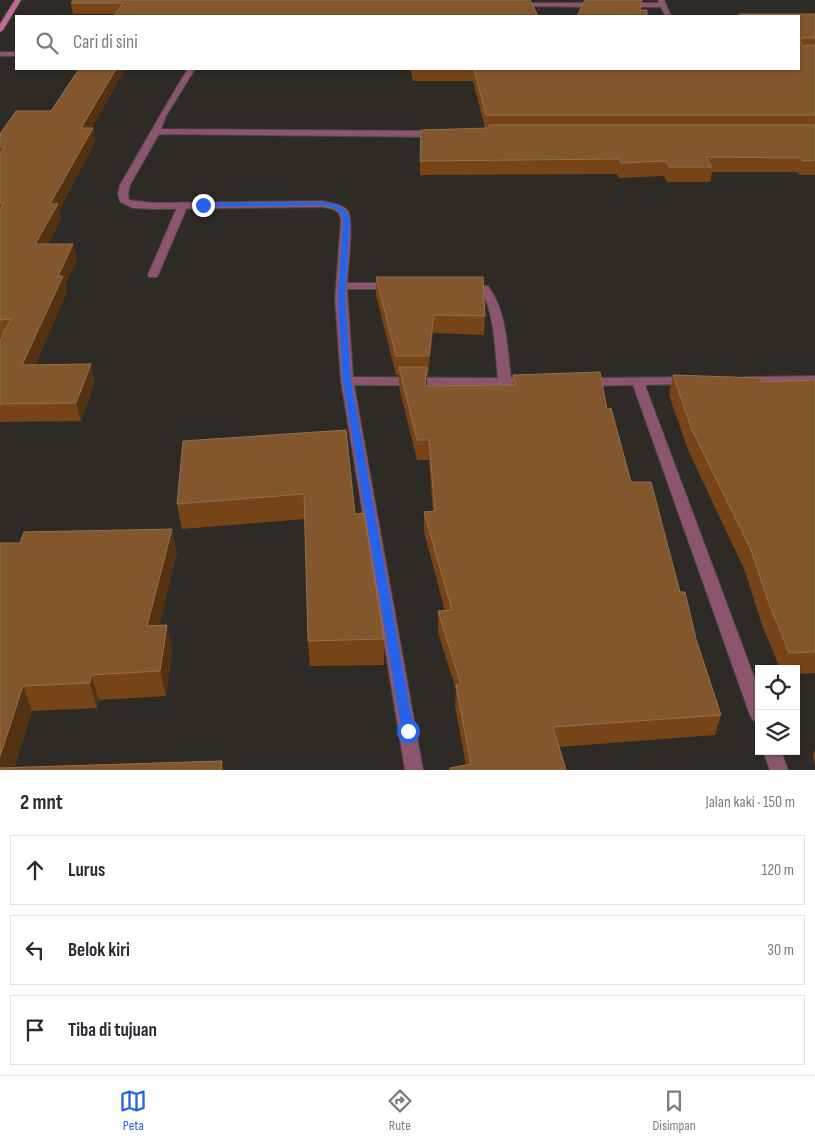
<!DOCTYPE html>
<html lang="id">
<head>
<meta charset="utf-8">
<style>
  body { margin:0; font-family:"Sofia Sans Condensed",sans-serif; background:#f2f2f3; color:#2b2b33 }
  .controls { position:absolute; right:15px; bottom:15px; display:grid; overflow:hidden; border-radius:0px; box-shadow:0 1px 4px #0004 }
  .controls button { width:45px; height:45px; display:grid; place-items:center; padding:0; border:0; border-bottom:1px solid #e1e1e2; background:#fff; color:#2b2b33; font:25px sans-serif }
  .stop { position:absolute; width:15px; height:15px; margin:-11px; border:4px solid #2563eb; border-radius:50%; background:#fff }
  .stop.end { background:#2563eb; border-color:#fff; box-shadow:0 1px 5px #0008 }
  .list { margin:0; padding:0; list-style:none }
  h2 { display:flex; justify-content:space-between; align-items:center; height:65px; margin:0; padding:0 20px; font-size:21px }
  h2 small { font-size:16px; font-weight:400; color:#7c7c81 }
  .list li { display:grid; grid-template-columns:32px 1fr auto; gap:15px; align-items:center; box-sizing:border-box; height:70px; margin:0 10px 10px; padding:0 10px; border:1px solid #e1e1e2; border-radius:0px }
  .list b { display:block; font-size:19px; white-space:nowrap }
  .list em { font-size:16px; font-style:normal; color:#7c7c81 }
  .icon { flex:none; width:28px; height:28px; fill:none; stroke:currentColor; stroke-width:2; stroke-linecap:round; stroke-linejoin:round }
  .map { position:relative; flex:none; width:815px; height:770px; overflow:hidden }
  .search { position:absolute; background:#fff; box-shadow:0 1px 4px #0004; left:15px; right:15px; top:15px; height:55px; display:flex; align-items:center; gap:12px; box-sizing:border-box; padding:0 18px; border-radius:0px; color:#7c7c81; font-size:19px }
  .sheet { height:305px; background:#fff }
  nav { display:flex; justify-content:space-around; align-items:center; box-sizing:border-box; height:70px; border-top:1px solid #e1e1e2; background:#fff; font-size:14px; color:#7c7c81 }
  nav a { display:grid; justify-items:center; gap:2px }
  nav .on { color:#2563eb }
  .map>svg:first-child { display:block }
</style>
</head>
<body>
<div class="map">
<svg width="815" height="770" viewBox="0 0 815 770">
  <rect width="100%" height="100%" fill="#2e2b26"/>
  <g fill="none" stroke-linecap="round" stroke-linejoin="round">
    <g stroke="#4a4742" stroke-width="2">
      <polygon id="lane" points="183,202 188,205 158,275 157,277 149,277 148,275 178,205"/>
    </g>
    <g stroke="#4a4742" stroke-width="2">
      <g id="street">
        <polygon points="658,0 664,0 671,16 665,16 661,7 624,7 621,5 624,3 659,3"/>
        <polygon points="515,3 599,3 602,5 599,7 517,6 514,4"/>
        <rect x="0" y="52" width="16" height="4"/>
        <path d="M188 69H195L166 116 161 129 438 131 442 134 438 137 159 134 130 185 128 194 129 200 153 203 322 201C330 203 343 204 348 211 354 219 348 270 347 283H392L397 286 392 289H347L353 377 498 378C495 353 495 312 481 291L463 288 462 286 463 284 488 286C507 311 507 348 511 378H530L536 382 530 386 354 385 423 770H405L341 381 335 299 341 220 339 213 333 209 322 207 153 209 133 208 120 202 118 194 120 185C143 146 164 107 188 69Z"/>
        <polygon points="815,376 815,384 745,385 739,381 745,377"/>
        <polygon points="687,377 691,378 693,381 691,384 645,385 759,690 759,723 753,720 750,715 633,385 585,386 579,382 585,378"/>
        <polygon points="763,751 781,751 788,770 770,770"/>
      </g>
    </g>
    <g stroke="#4a4742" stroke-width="2">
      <polygon id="secondary" points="15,0 21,0 3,30 0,32 0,24"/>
    </g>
    <use href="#lane" fill="#8b5570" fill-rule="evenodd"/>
    <use href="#street" fill="#8b5570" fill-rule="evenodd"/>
    <use href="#secondary" fill="#c06b96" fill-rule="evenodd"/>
  </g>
  <g fill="#764417">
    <polygon points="530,0 116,14 73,14 71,3"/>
    <polygon points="739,14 815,14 815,175 800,175 796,172 712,172 710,182 667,182 664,176 619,178 617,174 420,175 420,161 485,128 473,81 413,81 410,69 799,69 799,16 739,16"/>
    <polygon points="79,69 125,69 91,128 93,128 95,142 59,210 61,219 48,244 73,244 77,260 65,284 67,292 35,365 95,381 81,421 0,422 0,340 2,336 0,337 0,134 51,111"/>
    <polygon points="376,277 485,316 484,335 433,333 428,375 427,375 427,386 513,385 513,375 607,409 631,482 680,592 721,715 715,735 559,747 566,770 450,770 450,768 466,765 455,706 456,690 438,632 438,611 445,611 424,532 424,512 433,511 429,460 417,460 399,387 399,375 396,375 376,295"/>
    <polygon points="673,375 762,382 815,380 815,673 796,674 796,669 780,669 761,622 745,571 688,450 669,395"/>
    <polygon points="183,441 355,514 384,639 384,665 310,666 308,641 305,519 182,529 177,504"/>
    <polygon points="20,543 177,553 159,626 172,650 166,696 99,700 97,708 32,711 14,767 222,761 224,770 0,770"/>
    <polygon points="815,750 815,766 813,755"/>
  </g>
  <g fill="#533213">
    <polygon points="116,69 125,69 84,142 81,128"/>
    <polygon points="93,128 95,142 59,210 61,219 39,260 35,244 50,204"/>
    <polygon points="73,244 77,260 65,284 67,292 27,382 22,365 58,276"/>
    <polygon points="434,315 433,333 428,375 429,356"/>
    <polygon points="91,364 95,381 81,421 76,403"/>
    <polygon points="427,367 427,387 425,386"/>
    <polygon points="172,529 177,553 153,651 147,626"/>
    <polygon points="167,625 172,650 166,696 160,671"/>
    <polygon points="91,675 99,700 97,708 90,683"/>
    <polygon points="23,686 32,711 14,770 0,770 0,756"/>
    <polygon points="222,761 224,770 221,770"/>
  </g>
  <g fill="#83572e" stroke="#956f4d">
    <polygon points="73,0 530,0 538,16 114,16 123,3 71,3"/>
    <polygon points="585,0 642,0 640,10 647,10 647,16 577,16"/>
    <polygon points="739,14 815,14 815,38 802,38 800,40 802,46 815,45 815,115 486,115 474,69 799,69 799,16 740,16"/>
    <polygon points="79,69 116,69 81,128 93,128 50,204 58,204 35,244 73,244 58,276 63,276 22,365 91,364 76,403 0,404 0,340 11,319 0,320 0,210 4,203 0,203 0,154 5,147 0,147 0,134 16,111 51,111"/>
    <polygon points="489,125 815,125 815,160 803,161 800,158 706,157 712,167 669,167 666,161 621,163 619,159 420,161 421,130 489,128"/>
    <polygon points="376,277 483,277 485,316 434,315 429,356 396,356"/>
    <polygon points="399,367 427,367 425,386 515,385 513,375 600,372 607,409 611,408 631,482 651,482 680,592 685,592 696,639 721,715 553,727 566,770 450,770 450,768 471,764 456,685 461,685 438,611 452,610 424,512 435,511 429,440 417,440"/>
    <polygon points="673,375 761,378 762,382 815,380 815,652 789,653 768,601 751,550 692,430"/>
    <polygon points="346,430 355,514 364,513 384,639 308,641 304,494 177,504 183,441"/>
    <polygon points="172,529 147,626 167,625 160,671 91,675 90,683 23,686 0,756 0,543 20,543 24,532"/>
    <polygon points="222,761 221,770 0,770 0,768"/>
  </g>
  <path fill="#2563eb" d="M322 202C337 205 345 205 350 220L345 299 351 381 414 731 412 735 408 736 403 735 402 731 343 381 338 299 343 220 341 213 334 208 322 205 203 207 200 205 203 203Z"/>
</svg>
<div class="controls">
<button><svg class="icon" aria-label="locate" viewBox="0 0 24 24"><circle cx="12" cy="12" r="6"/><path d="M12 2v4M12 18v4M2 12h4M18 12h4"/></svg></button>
<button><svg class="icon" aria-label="layers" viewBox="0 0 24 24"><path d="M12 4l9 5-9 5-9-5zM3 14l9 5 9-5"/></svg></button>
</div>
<div class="stop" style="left:408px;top:731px"></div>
<div class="stop end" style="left:203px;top:205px"></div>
<div class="search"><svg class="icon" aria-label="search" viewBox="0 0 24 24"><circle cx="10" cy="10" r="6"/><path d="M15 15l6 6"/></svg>Cari di sini</div>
</div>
<section class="sheet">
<h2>2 mnt<small>Jalan kaki · 150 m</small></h2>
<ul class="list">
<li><svg class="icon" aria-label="ahead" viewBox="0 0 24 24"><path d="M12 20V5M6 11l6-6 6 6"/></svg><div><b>Lurus</b></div><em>120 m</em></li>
<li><svg class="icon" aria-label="left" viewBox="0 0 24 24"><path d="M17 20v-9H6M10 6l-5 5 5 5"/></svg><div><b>Belok kiri</b></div><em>30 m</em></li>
<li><svg class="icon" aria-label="arrive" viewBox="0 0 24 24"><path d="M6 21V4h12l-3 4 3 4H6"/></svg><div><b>Tiba di tujuan</b></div></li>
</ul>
</section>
<nav>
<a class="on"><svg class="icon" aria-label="map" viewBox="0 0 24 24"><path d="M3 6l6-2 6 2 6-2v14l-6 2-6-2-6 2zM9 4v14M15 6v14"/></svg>Peta</a>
<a><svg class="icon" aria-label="directions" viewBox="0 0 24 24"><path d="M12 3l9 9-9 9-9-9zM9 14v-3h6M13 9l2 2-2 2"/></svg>Rute</a>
<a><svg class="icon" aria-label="saved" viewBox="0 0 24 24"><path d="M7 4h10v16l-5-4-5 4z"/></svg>Disimpan</a>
</nav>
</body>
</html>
